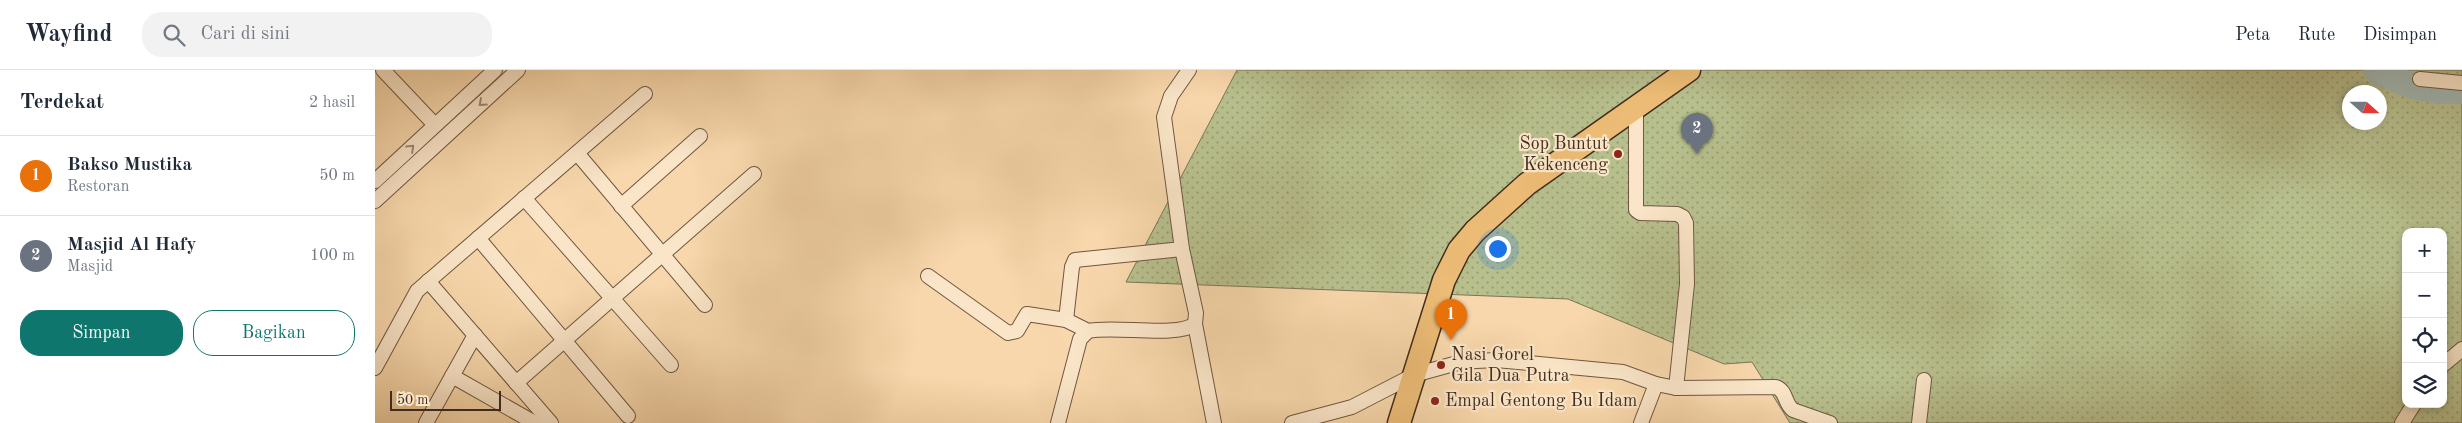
<!DOCTYPE html>
<html lang="id">
<head>
<meta charset="utf-8">
<style>
  body { margin:0; font-family:"Old Standard TT",serif; background:#f2f2f3; color:#1f2937 }
  .controls { position:absolute; right:15px; bottom:15px; display:grid; overflow:hidden; border-radius:10px; box-shadow:0 2px 8px #0003 }
  .controls button { width:45px; height:45px; display:grid; place-items:center; padding:0; border:0; border-bottom:1px solid #e0e1e3; background:#fff; color:#1f2937; font:25px sans-serif }
  .compass { position:absolute; left:1967px; top:15px; width:45px; height:45px; border-radius:50%; background:#fff; box-shadow:0 2px 8px #0003; rotate:111deg }
  .scale { position:absolute; left:15px; bottom:12px; width:111px; box-sizing:border-box; padding-left:5px; border:2px solid #422c1d; border-top:0; font-size:14px; line-height:18px; white-space:nowrap; color:#422c1d; -webkit-text-stroke:4px #fae5c8; paint-order:stroke }
  .you { position:absolute; left:1122px; top:178px; width:18px; height:18px; margin:-12px; border:4px solid #fff; border-radius:50%; background:#1a73e8; box-shadow:0 0 0 8px #1a73e833 }
  .badge { display:grid; place-items:center; width:32px; height:32px; border-radius:50%; background:#0f766e; color:#fff; font-size:16px; font-weight:700 }
  .pin { position:absolute; translate:-50% -41px; filter:drop-shadow(0 1px 2px #0008) }
  .pin::after { content:''; position:absolute; top:26px; width:18px; height:15px; background:inherit; clip-path:polygon(0 0,100% 0,50% 100%) }
  .list { margin:0; padding:0; list-style:none }
  h2 { display:flex; justify-content:space-between; align-items:center; height:65px; margin:0; padding:0 20px; font-size:21px }
  h2 small { font-size:16px; font-weight:400; color:#747a83 }
  .list li { display:grid; grid-template-columns:32px 1fr auto; gap:15px; align-items:center; box-sizing:border-box; height:80px; padding:0 20px; border-top:1px solid #e0e1e3 }
  .list b { display:block; font-size:19px; white-space:nowrap }
  .list p { margin:0; font-size:16px; white-space:nowrap; color:#747a83 }
  .list em { font-size:16px; font-style:normal; color:#747a83 }
  .actions { display:flex; gap:10px; padding:15px 20px }
  .actions a { flex:1; padding:11px 0; border:1px solid #0f766e; border-radius:20px; text-align:center; font-size:18px; color:#0f766e }
  .actions .main { background:#0f766e; color:#fff }
  .icon { flex:none; width:28px; height:28px; fill:none; stroke:currentColor; stroke-width:2; stroke-linecap:round; stroke-linejoin:round }
  .map { position:relative; flex:none; width:2087px; height:353px; overflow:hidden }
  header { display:flex; align-items:center; gap:30px; box-sizing:border-box; height:70px; padding:0 25px; background:#fff; border-bottom:1px solid #e0e1e3 }
  header strong { font-size:24px }
  nav { display:flex; gap:28px; margin-inline-start:auto; font-size:18px }
  .search { width:350px; height:45px; background:#f2f2f3; display:flex; align-items:center; gap:12px; box-sizing:border-box; padding:0 18px; border-radius:20px; color:#747a83; font-size:19px }
  main { display:flex }
  aside { flex:1; background:#fff }
  .map>svg:first-child { display:block }
</style>
</head>
<body>
<header>
<strong>Wayfind</strong>
<div class="search"><svg class="icon" aria-label="search" viewBox="0 0 24 24"><circle cx="10" cy="10" r="6"/><path d="M15 15l6 6"/></svg>Cari di sini</div>
<nav><a>Peta</a><a>Rute</a><a>Disimpan</a></nav>
</header>
<main>
<aside>
<h2>Terdekat<small>2 hasil</small></h2>
<ul class="list">
<li><span class="badge" style="background:#e8710a">1</span><div><b>Bakso Mustika</b><p>Restoran</p></div><em>50 m</em></li>
<li><span class="badge" style="background:#6b7280">2</span><div><b>Masjid Al Hafy</b><p>Masjid</p></div><em>100 m</em></li>
</ul>
<div class="actions"><a class="main">Simpan</a><a>Bagikan</a></div>
</aside>
<div class="map">
<svg width="2087" height="353" viewBox="0 0 2087 353">
  <defs>
    <pattern id="grass-dots" width="8" height="8" patternUnits="userSpaceOnUse" patternTransform="scale(1.25)"><rect width="8" height="8" fill="#b7bf8d"/><path d="M2 2h.1M6 6h.1" fill="none" stroke="#969b73" stroke-width="1.8" stroke-linecap="round"/></pattern>
  </defs>
  <rect width="100%" height="100%" fill="#f7d7ab"/>
  <filter id="stains"><feTurbulence type="fractalNoise" baseFrequency=".004" numOctaves="4"/><feColorMatrix values="0 0 0 0 .2 0 0 0 0 .09 0 0 0 0 .02 0 0 0 .5 -.17"/></filter>
  <radialGradient id="worn" r=".72"><stop offset=".6" stop-color="#630" stop-opacity="0"/><stop offset="1" stop-color="#630" stop-opacity=".3"/></radialGradient>
  <path fill="url(#grass-dots)" stroke="#7c7655" fill-rule="evenodd" d="M862 0H2087V353H1415L1377 292 1349 294 1193 229 751 212ZM1974 22H2004V52H1974ZM2031 162H2068V334H2031Z"/>
  <g fill="none" stroke-linecap="round" stroke-linejoin="round">
    <path stroke="#a1b7b3" stroke-width="26" d="M2001 0C2038 18 2046 21 2087 21"/>
    <g stroke="#6f5740" stroke-width="16">
      <g id="minor">
        <polyline points="8,0 60,55"/>
        <polyline points="2045,9 2087,13"/>
        <polyline points="1261,37 1261,140 1265,143 1302,144 1308,147 1311,153 1312,214 1301,318 1281,314"/>
        <polyline points="202,83 330,235"/>
        <polyline points="0,111 120,0"/>
        <polyline points="149,128 296,295"/>
        <polyline points="0,131 143,0"/>
        <polyline points="246,136 325,66"/>
        <polyline points="103,168 253,346"/>
        <polyline points="553,206 633,263 642,261 652,244 691,250 713,261"/>
        <polyline points="53,211 176,353"/>
        <polyline points="691,250 697,197 700,190 807,179"/>
        <polyline points="820,254 839,353"/>
        <polyline points="2068,295 2087,279"/>
        <polyline points="0,298 42,221 270,24"/>
        <polyline points="77,306 160,353"/>
        <polyline points="141,313 379,104"/>
        <path d="M1301 318 1401 317C1412 321 1409 333 1418 340L1455 353"/>
        <polyline points="51,353 100,265"/>
        <path d="M683 353 705 269 713 261C739 255 802 268 820 254L821 243 807 179 789 47 796 26 814 0"/>
        <polyline points="917,353 977,337 1039,305 1086,292 1101,291 1121,290 1248,302 1281,314 1266,353"/>
        <polyline points="1544,353 1549,310"/>
        <polyline points="2027,353 2039,334"/>
      </g>
    </g>
    <g stroke="#422c1d" stroke-width="25">
      <polyline id="primary" points="1024,353 1069,210 1084,180 1100,161 1152,114 1314,0"/>
    </g>
    <use href="#minor" stroke="#fae5c8" stroke-width="14"/>
    <use href="#primary" stroke="#ecbc76" stroke-width="22"/>
  </g>
  <defs><path id="oneway-chevron" d="M-2-3.5L2.5 0L-2 3.5" fill="none" stroke-width="1.6" stroke-linecap="round" stroke-linejoin="round" transform="scale(1.25)"/></defs>
  <g stroke="#9e8872">
    <use href="#oneway-chevron" transform="translate(107 33) rotate(138)"/>
    <use href="#oneway-chevron" transform="translate(36 78) rotate(-43)"/>
  </g>
  <g fill="#8f2418" stroke="#fae5c8" stroke-width="2">
    <circle cx="1243" cy="84" r="5"/>
    <circle cx="1066" cy="295" r="5"/>
    <circle cx="1060" cy="331" r="5"/>
  </g>
  <g text-anchor="middle" dominant-baseline="central" stroke-width="4.5" stroke-linejoin="round" paint-order="stroke">
    <g font-size="18" fill="#422c1d" stroke="#fae5c8" text-anchor="start">
      <text x="1233" y="74" text-anchor="end">Sop Buntut<tspan x="1233" dy="21">Kekenceng</tspan></text>
      <text x="1076" y="285">Nasi Gorel<tspan x="1076" dy="21">Gila Dua Putra</tspan></text>
      <text x="1070" y="331">Empal Gentong Bu Idam</text>
    </g>
  </g>
  <rect width="100%" height="100%" filter="url(#stains)"/>
  <rect width="100%" height="100%" fill="url(#worn)"/>
</svg>
<div class="controls">
<button>+</button>
<button>−</button>
<button><svg class="icon" aria-label="locate" viewBox="0 0 24 24"><circle cx="12" cy="12" r="6"/><path d="M12 2v4M12 18v4M2 12h4M18 12h4"/></svg></button>
<button><svg class="icon" aria-label="layers" viewBox="0 0 24 24"><path d="M12 4l9 5-9 5-9-5zM3 14l9 5 9-5"/></svg></button>
</div>
<svg class="compass" viewBox="-18 -18 36 36"><path d="M0-13l5 13h-10z" fill="#e53935"/><path d="M0 13l5-13h-10z" fill="#747a83"/></svg>
<div class="scale">50 m</div>
<div class="you"></div>
<div class="pin badge" style="left:1076px;top:270px;background:#e8710a">1</div>
<div class="pin badge" style="left:1322px;top:84px;background:#6b7280">2</div>
</div>
</main>
</body>
</html>
